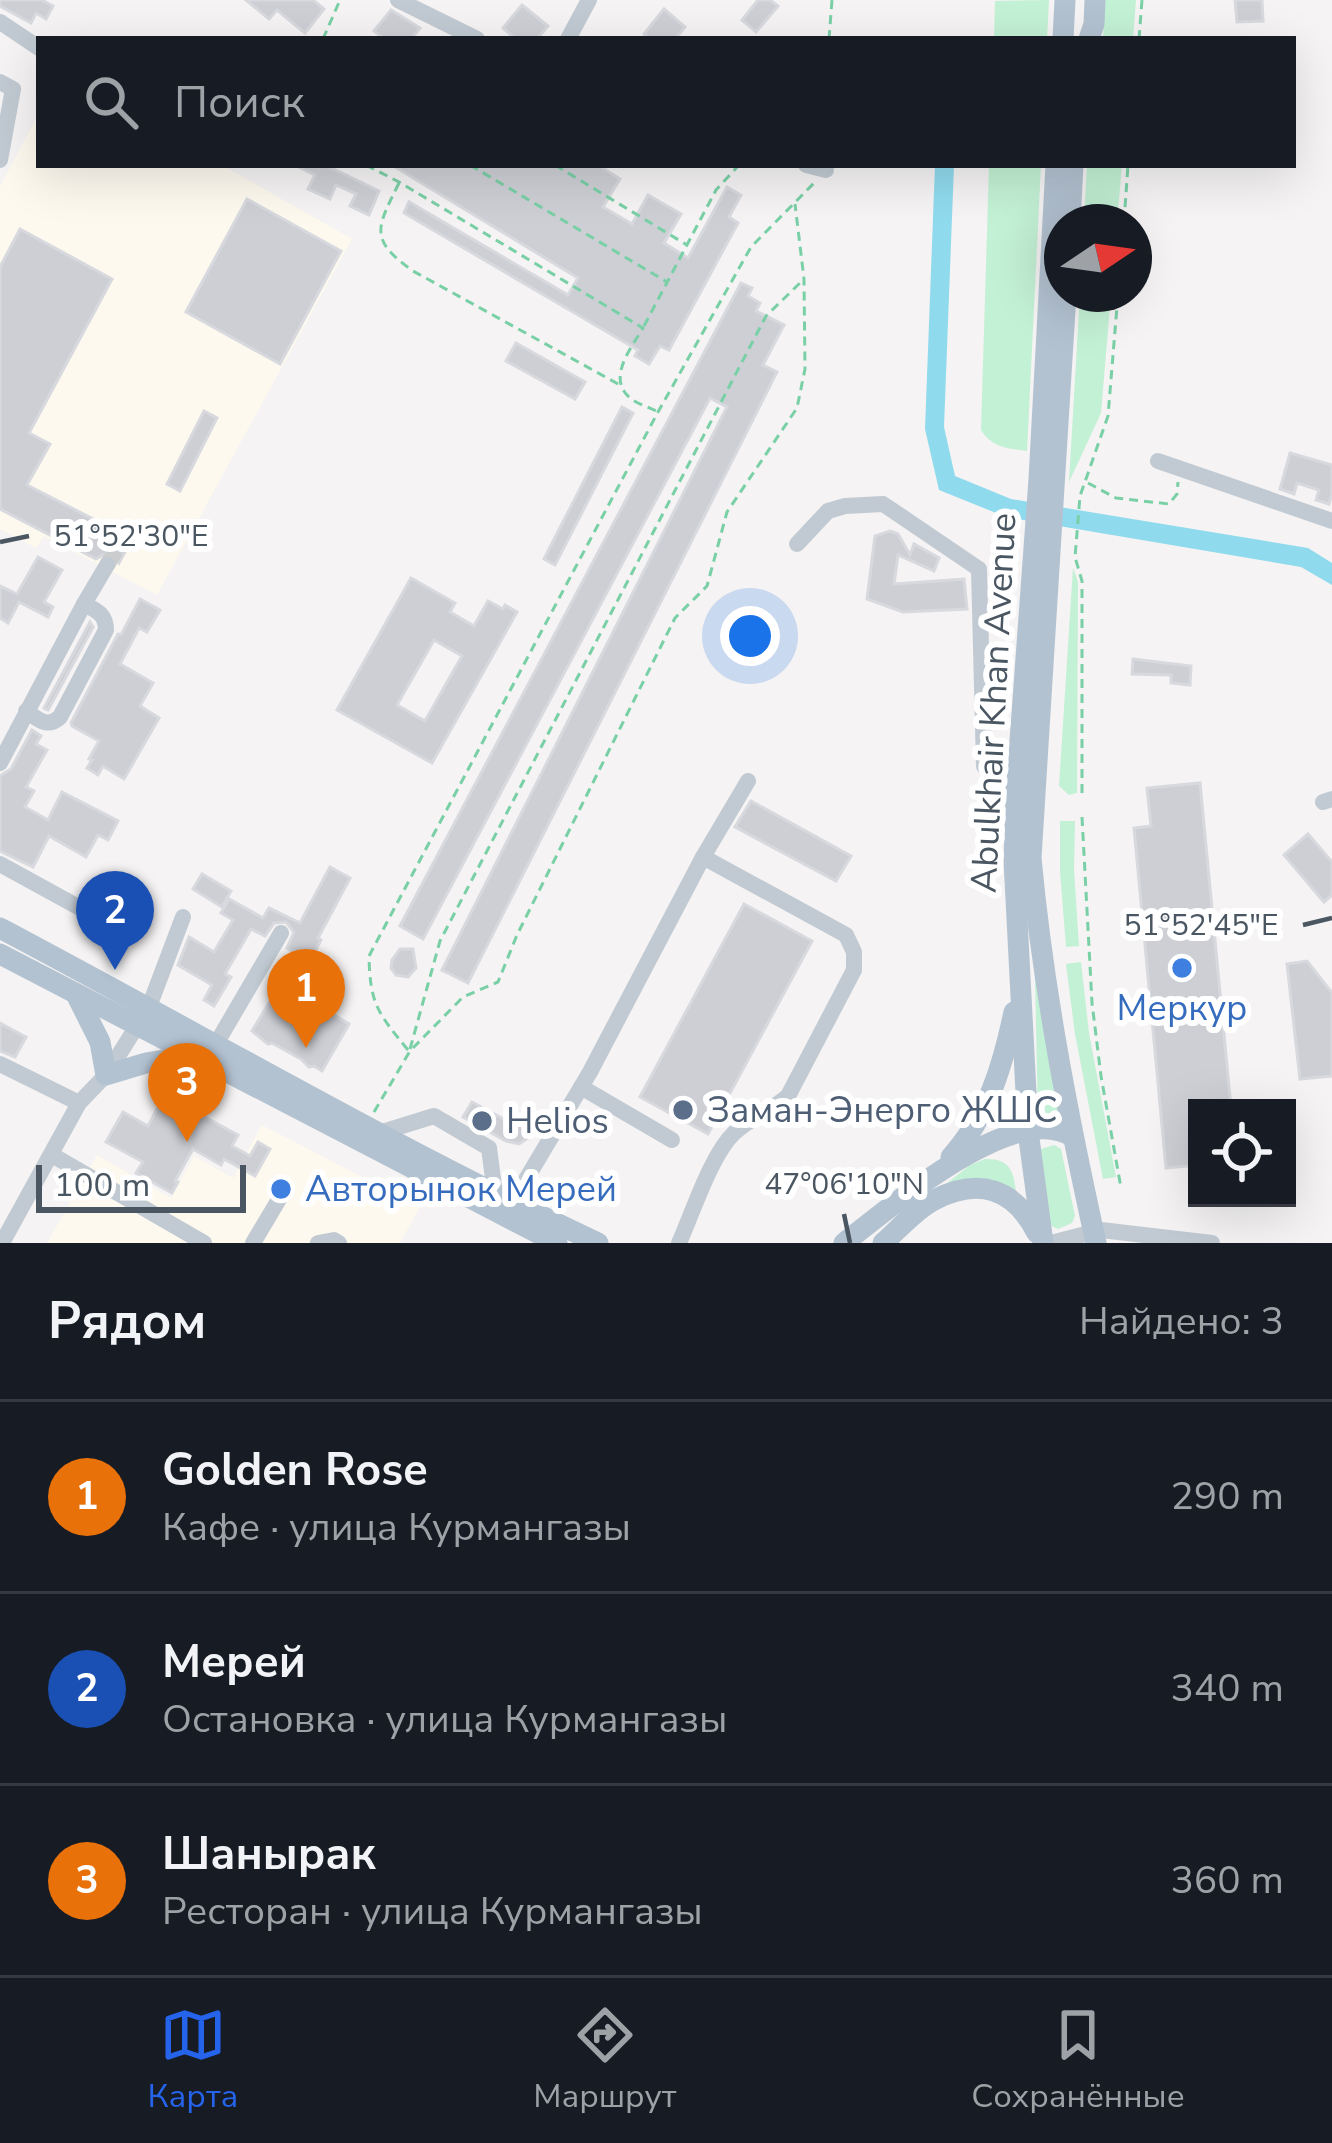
<!DOCTYPE html>
<html lang="ru">
<head>
<meta charset="utf-8">
<style>
  body { margin:0; font-family:"Nunito Sans",sans-serif; background:#242831; color:#f1f3f6 }
  .controls { position:absolute; right:36px; bottom:36px; display:grid; overflow:hidden; border-radius:0px; box-shadow:0 12px 48px #0002 }
  .controls button { width:108px; height:108px; display:grid; place-items:center; padding:0; border:0; border-bottom:3px solid #363941; background:#171b24; color:#f1f3f6; font:60px sans-serif }
  .compass { position:absolute; left:1044px; top:204px; width:108px; height:108px; border-radius:50%; background:#171b24; box-shadow:0 12px 48px #0002; rotate:77deg }
  .scale { position:absolute; left:36px; bottom:30px; width:210px; box-sizing:border-box; padding-left:12px; border:6px solid #4a5661; border-top:0; font-size:33px; line-height:42px; white-space:nowrap; color:#4a5661; -webkit-text-stroke:9px #fff; paint-order:stroke }
  .you { position:absolute; left:750px; top:636px; width:42px; height:42px; margin:-30px; border:9px solid #fff; border-radius:50%; background:#1a73e8; box-shadow:0 0 0 18px #1a73e833 }
  .badge { display:grid; place-items:center; width:78px; height:78px; border-radius:50%; background:#2563eb; color:#fff; font-size:39px; font-weight:700 }
  .pin { position:absolute; translate:-50% -99px; filter:drop-shadow(0 3px 6px #0008) }
  .pin::after { content:''; position:absolute; top:63px; width:42px; height:36px; background:inherit; clip-path:polygon(0 0,100% 0,50% 100%) }
  .list { margin:0; padding:0; list-style:none }
  h2 { display:flex; justify-content:space-between; align-items:center; height:156px; margin:0; padding:0 48px; font-size:51px }
  h2 small { font-size:39px; font-weight:400; color:#9ea1a6 }
  .list li { display:grid; grid-template-columns:78px 1fr auto; gap:36px; align-items:center; box-sizing:border-box; height:192px; padding:0 48px; border-top:3px solid #363941 }
  .list b { display:block; font-size:45px; white-space:nowrap }
  .list p { margin:0; font-size:39px; white-space:nowrap; color:#9ea1a6 }
  .list em { font-size:39px; font-style:normal; color:#9ea1a6 }
  .icon { flex:none; width:66px; height:66px; fill:none; stroke:currentColor; stroke-width:2; stroke-linecap:round; stroke-linejoin:round }
  .map { position:relative; flex:none; width:1332px; height:1243px; overflow:hidden }
  .search { position:absolute; background:#171b24; box-shadow:0 12px 48px #0002; left:36px; right:36px; top:36px; height:132px; display:flex; align-items:center; gap:30px; box-sizing:border-box; padding:0 42px; border-radius:0px; color:#9ea1a6; font-size:45px }
  .sheet { height:732px; background:#171b24 }
  nav { display:flex; justify-content:space-around; align-items:center; box-sizing:border-box; height:168px; border-top:3px solid #363941; background:#171b24; font-size:33px; color:#9ea1a6 }
  nav a { display:grid; justify-items:center; gap:6px }
  nav .on { color:#2563eb }
  .map>svg:first-child { display:block }
</style>
</head>
<body>
<div class="map">
<svg width="1332" height="1243" viewBox="0 0 1332 1243">
  <rect width="100%" height="100%" fill="#f5f3f3"/>
  <g fill="#fdf9ef">
    <polygon points="39,113 39,165 222,165 352,239 157,595 44,536 36,548 0,529 0,186"/>
    <polygon points="262,1125 420,1207 400,1243 47,1243 97,1155 171,1198 194,1156 233,1178"/>
  </g>
  <g fill="#c3f1d5">
    <polygon points="1049,0 1047,39 994,39 995,1"/>
    <polygon points="1105,0 1136,0 1133,39 1103,39"/>
    <path d="M989 165H1041L1027 451C1006 448 993 448 981 430Z"/>
    <polygon points="1087,165 1122,165 1117,222 1084,222"/>
    <polygon points="1080,294 1111,294 1101,413 1069,482"/>
    <polygon points="1073,568 1078,582 1077,793 1069,795 1059,786"/>
    <polygon points="1060,821 1075,821 1074,870 1079,946 1066,947 1060,871"/>
    <polygon points="1034,929 1060,1117 1038,1118"/>
    <polygon points="1081,962 1089,1033 1116,1177 1103,1179 1075,1034 1066,964"/>
    <polygon points="1054,1145 1061,1149 1075,1216 1072,1223 1058,1229 1046,1223 1037,1155 1041,1149"/>
    <path d="M985 1159C1013 1158 1014 1175 1017 1199L946 1184 970 1165Z"/>
  </g>
  <polygon fill="#90daee" points="935,165 954,165 944,427 955,476 1011,499 1308,548 1332,563 1332,585 1301,567 1006,517 939,490 925,429"/>
  <g fill="#cdcfd5" stroke="#d7d9de" stroke-width="3" fill-rule="evenodd">
    <polygon points="0,0 42,0 53,6 46,19 36,13 31,23 0,6"/>
    <polygon points="246,0 313,0 324,9 305,33 277,10 269,19"/>
    <polygon points="758,0 770,0 778,6 756,32 742,20"/>
    <polygon points="1235,0 1262,0 1263,21 1237,22"/>
    <polygon points="522,5 548,26 537,39 516,39 503,28"/>
    <polygon points="664,9 685,27 675,39 650,39 644,34"/>
    <polygon points="391,10 420,28 411,39 385,39 374,31"/>
    <polygon points="294,165 325,165 379,191 369,215 350,206 356,194 336,185 330,199 308,189 315,175"/>
    <polygon points="392,165 598,165 620,179 603,207 632,224 648,195 681,214 664,243 688,258 727,187 741,195 729,217 738,223 669,350 660,346 649,364 635,356 638,350 404,213 409,202 568,295 578,278"/>
    <polygon points="247,199 341,251 280,364 186,312"/>
    <polygon points="20,229 112,279 29,433 50,444 27,485 132,539 119,563 114,555 108,552 96,559 0,509 0,267"/>
    <polygon points="741,283 752,288 748,296 760,303 756,311 784,325 763,365 777,372 468,983 442,970 727,407 710,398 423,939 400,926"/>
    <polygon points="516,343 585,382 575,399 506,361"/>
    <polygon points="622,407 633,413 555,565 544,559"/>
    <polygon points="204,411 217,418 180,491 167,484"/>
    <polygon points="1290,453 1332,465 1332,493 1329,504 1316,500 1319,490 1297,483 1294,494 1280,489"/>
    <polygon points="890,531 898,534 910,555 914,544 939,558 934,571 898,555 894,584 964,579 967,609 903,612 867,599 875,536"/>
    <polygon points="38,557 62,570 44,602 53,607 48,617 19,602 8,623 0,618 0,586 17,594"/>
    <path d="M411 578 455 603 450 612 474 626 488 601 503 609 505 605 517 612 432 763 337 710ZM434 640 462 656 425 721 397 705Z"/>
    <polygon points="140,599 160,610 147,632 139,628 120,664 153,683 140,706 159,718 124,779 103,766 98,775 87,768 92,760 89,759 99,741 72,726 71,723 118,634 121,635"/>
    <polygon points="90,622 93,627 48,710 44,708"/>
    <polygon points="1133,659 1191,666 1190,685 1171,683 1171,675 1132,674"/>
    <polygon points="32,730 41,736 36,744 47,750 26,787 34,791 25,807 48,820 62,792 118,821 108,840 98,835 86,857 49,836 33,867 0,851 0,776 11,769"/>
    <polygon points="1200,783 1231,1108 1197,1108 1197,1165 1166,1168 1134,828 1151,826 1147,788"/>
    <polygon points="751,801 851,856 836,881 735,827"/>
    <polygon points="1308,834 1332,862 1332,895 1324,902 1284,855"/>
    <polygon points="330,867 350,878 318,938 321,940 310,961 287,948 294,932 286,922 274,923 265,936 251,929 225,974 231,977 214,1006 204,1000 212,985 178,965 189,937 214,952 233,920 221,913 229,899 263,918 269,908 300,923"/>
    <polygon points="202,874 231,891 222,907 193,889"/>
    <polygon points="744,904 812,941 708,1134 640,1097"/>
    <polygon points="400,949 413,949 416,968 408,977 396,975 391,968 392,960"/>
    <polygon points="1307,961 1332,993 1332,1076 1300,1079 1287,964"/>
    <polygon points="281,983 349,1024 322,1071 314,1066 309,1067 301,1059 272,1043 268,1044 252,1031"/>
    <polygon points="0,1023 26,1037 15,1057 0,1051"/>
    <polygon points="161,1101 191,1117 194,1111 238,1135 232,1146 250,1156 258,1142 270,1149 255,1176 224,1159 221,1165 193,1149 175,1181 178,1182 172,1193 136,1173 143,1162 106,1142 123,1112 148,1126"/>
    <polygon points="472,1102 509,1122 515,1119 528,1124 528,1138 519,1144 506,1141 463,1117"/>
  </g>
  <g fill="none" stroke-linecap="round" stroke-linejoin="round">
    <polyline stroke="#caccce" stroke-width="16" stroke-dasharray="16 8" stroke-linecap="butt" points="107,565 125,536"/>
    <g stroke="#7ad0a6" stroke-width="3" stroke-dasharray="9 6" stroke-linecap="butt">
      <polyline points="323,39 340,0"/>
      <polyline points="829,39 832,0"/>
      <polyline points="1139,39 1142,0"/>
      <path d="M366 165 399 182 643 328C632 347 606 378 630 398 636 403 648 407 656 411"/>
      <polyline points="470,165 667,282"/>
      <polyline points="555,165 687,245"/>
      <path d="M399 183C377 228 368 239 413 271L620 385"/>
      <polyline points="1124,222 1128,165"/>
      <polyline points="644,326 716,190 739,165"/>
      <polyline points="1088,483 1116,498 1169,504 1177,494 1178,482"/>
      <polyline points="1082,793 1082,581 1075,557 1080,496 1108,416 1118,294"/>
      <polyline points="1082,817 1092,1003 1101,1076 1121,1188"/>
      <polyline points="410,1049 440,941 766,316 801,282"/>
      <path d="M408 1050C378 1013 370 1005 369 956L658 412 751 247 816 181"/>
      <polyline points="374,1112 410,1051 463,997 498,982 517,935 675,618 707,586 727,512 797,408 805,369 804,279 795,204"/>
    </g>
    <g stroke="#c1cad2" stroke-width="16">
      <polyline points="398,0 477,39"/>
      <polyline points="0,22 39,48"/>
      <polyline points="568,39 589,0"/>
      <polyline points="0,82 13,89 0,160"/>
      <polyline points="806,165 826,170"/>
      <polyline points="1158,461 1332,521"/>
      <polyline points="797,544 828,511 845,506 883,504 979,569 984,766 997,785 1016,796"/>
      <path d="M26 711C38 719 47 729 60 717L106 630C106 614 97 611 84 604"/>
      <polyline points="0,763 84,604 107,565"/>
      <polyline points="1323,802 1332,799"/>
      <polyline points="0,864 131,936"/>
      <polyline points="216,1044 281,933"/>
      <polyline points="0,1064 79,1103"/>
      <polyline points="581,1087 672,1140"/>
      <polyline points="379,1133 434,1116 489,1148 495,1194"/>
      <polyline points="52,1155 204,1243"/>
      <polyline points="512,1203 590,1072 703,857 748,781"/>
      <polyline points="2,1243 79,1103 106,1075 149,1007 183,917"/>
      <polyline points="253,1243 281,1196"/>
      <polyline points="318,1243 334,1240 339,1243"/>
      <path d="M679 1243C693 1212 711 1155 734 1133 751 1117 771 1111 788 1096L854 970V952L846 935 703 857"/>
      <polyline points="1051,1243 1101,1230 1212,1243"/>
    </g>
    <g stroke="#b3c2d1" stroke-width="21">
      <polyline points="1063,39 1065,0"/>
      <polyline points="1089,39 1094,24 1095,0"/>
      <polyline points="1070,222 1073,165"/>
      <path d="M1066 294 1031 858C1043 988 1068 1116 1096 1243"/>
      <path d="M0 928C199 1033 394 1148 598 1243"/>
      <polyline points="0,954 557,1243"/>
      <polyline points="76,994 100,1042 106,1075 146,1063 193,1055"/>
      <path d="M951 1157C988 1116 1003 1065 1014 1012"/>
      <path d="M844 1243C890 1208 1016 1098 1073 1137"/>
      <path d="M883 1243C899 1229 916 1209 934 1200 979 1177 1014 1188 1037 1233"/>
      <polyline points="1043,1243 1028,1131 1014,861 1016,796 1039,479 1056,165"/>
    </g>
  </g>
  <path fill="none" stroke="#4a5661" stroke-width="4.5" d="M0 542 29 536M1303 925 1332 918M844 1214 850 1243"/>
  <g fill="#3f7fe0" stroke="#fff" stroke-width="4.5">
    <circle cx="1182" cy="968" r="12"/>
    <circle cx="281" cy="1189" r="12"/>
  </g>
  <g fill="#5c6f8a" stroke="#fff" stroke-width="4.5">
    <circle cx="683" cy="1110" r="12"/>
    <circle cx="482" cy="1121" r="12"/>
  </g>
  <g text-anchor="middle" dominant-baseline="central" stroke-width="12" stroke-linejoin="round" paint-order="stroke">
    <g font-size="36" fill="#4a5661" stroke="#fff">
      <text transform="translate(994 703) rotate(-87)">Abulkhair Khan Avenue</text>
    </g>
    <g font-size="36" fill="#366cbe" stroke="#fff">
      <text x="1182" y="1008">Меркур</text>
      <text x="305" y="1189" text-anchor="start">Авторынок Мерей</text>
    </g>
    <g font-size="36" fill="#4e5e75" stroke="#fff" text-anchor="start">
      <text x="707" y="1110">Заман-Энерго ЖШС</text>
      <text x="506" y="1121">Helios</text>
    </g>
  </g>
  <g font-size="30" text-anchor="middle" fill="#4a5661" stroke="#fff" stroke-width="12" stroke-linejoin="round" paint-order="stroke">
    <text x="131" y="546">51°52'30"E</text>
    <text x="1201" y="935">51°52'45"E</text>
    <text x="844" y="1194">47°06'10"N</text>
  </g>
</svg>
<div class="controls">
<button><svg class="icon" aria-label="locate" viewBox="0 0 24 24"><circle cx="12" cy="12" r="6"/><path d="M12 2v4M12 18v4M2 12h4M18 12h4"/></svg></button>
</div>
<svg class="compass" viewBox="-18 -18 36 36"><path d="M0-13l5 13h-10z" fill="#e53935"/><path d="M0 13l5-13h-10z" fill="#9ea1a6"/></svg>
<div class="scale">100 m</div>
<div class="you"></div>
<div class="pin badge" style="left:306px;top:1048px;background:#e8710a">1</div>
<div class="pin badge" style="left:115px;top:970px;background:#1a4fb4">2</div>
<div class="pin badge" style="left:187px;top:1142px;background:#e8710a">3</div>
<div class="search"><svg class="icon" aria-label="search" viewBox="0 0 24 24"><circle cx="10" cy="10" r="6"/><path d="M15 15l6 6"/></svg>Поиск</div>
</div>
<section class="sheet">
<h2>Рядом<small>Найдено: 3</small></h2>
<ul class="list">
<li><span class="badge" style="background:#e8710a">1</span><div><b>Golden Rose</b><p>Кафе · улица Курмангазы</p></div><em>290 m</em></li>
<li><span class="badge" style="background:#1a4fb4">2</span><div><b>Мерей</b><p>Остановка · улица Курмангазы</p></div><em>340 m</em></li>
<li><span class="badge" style="background:#e8710a">3</span><div><b>Шанырак</b><p>Ресторан · улица Курмангазы</p></div><em>360 m</em></li>
</ul>
</section>
<nav>
<a class="on"><svg class="icon" aria-label="map" viewBox="0 0 24 24"><path d="M3 6l6-2 6 2 6-2v14l-6 2-6-2-6 2zM9 4v14M15 6v14"/></svg>Карта</a>
<a><svg class="icon" aria-label="directions" viewBox="0 0 24 24"><path d="M12 3l9 9-9 9-9-9zM9 14v-3h6M13 9l2 2-2 2"/></svg>Маршрут</a>
<a><svg class="icon" aria-label="saved" viewBox="0 0 24 24"><path d="M7 4h10v16l-5-4-5 4z"/></svg>Сохранённые</a>
</nav>
</body>
</html>
